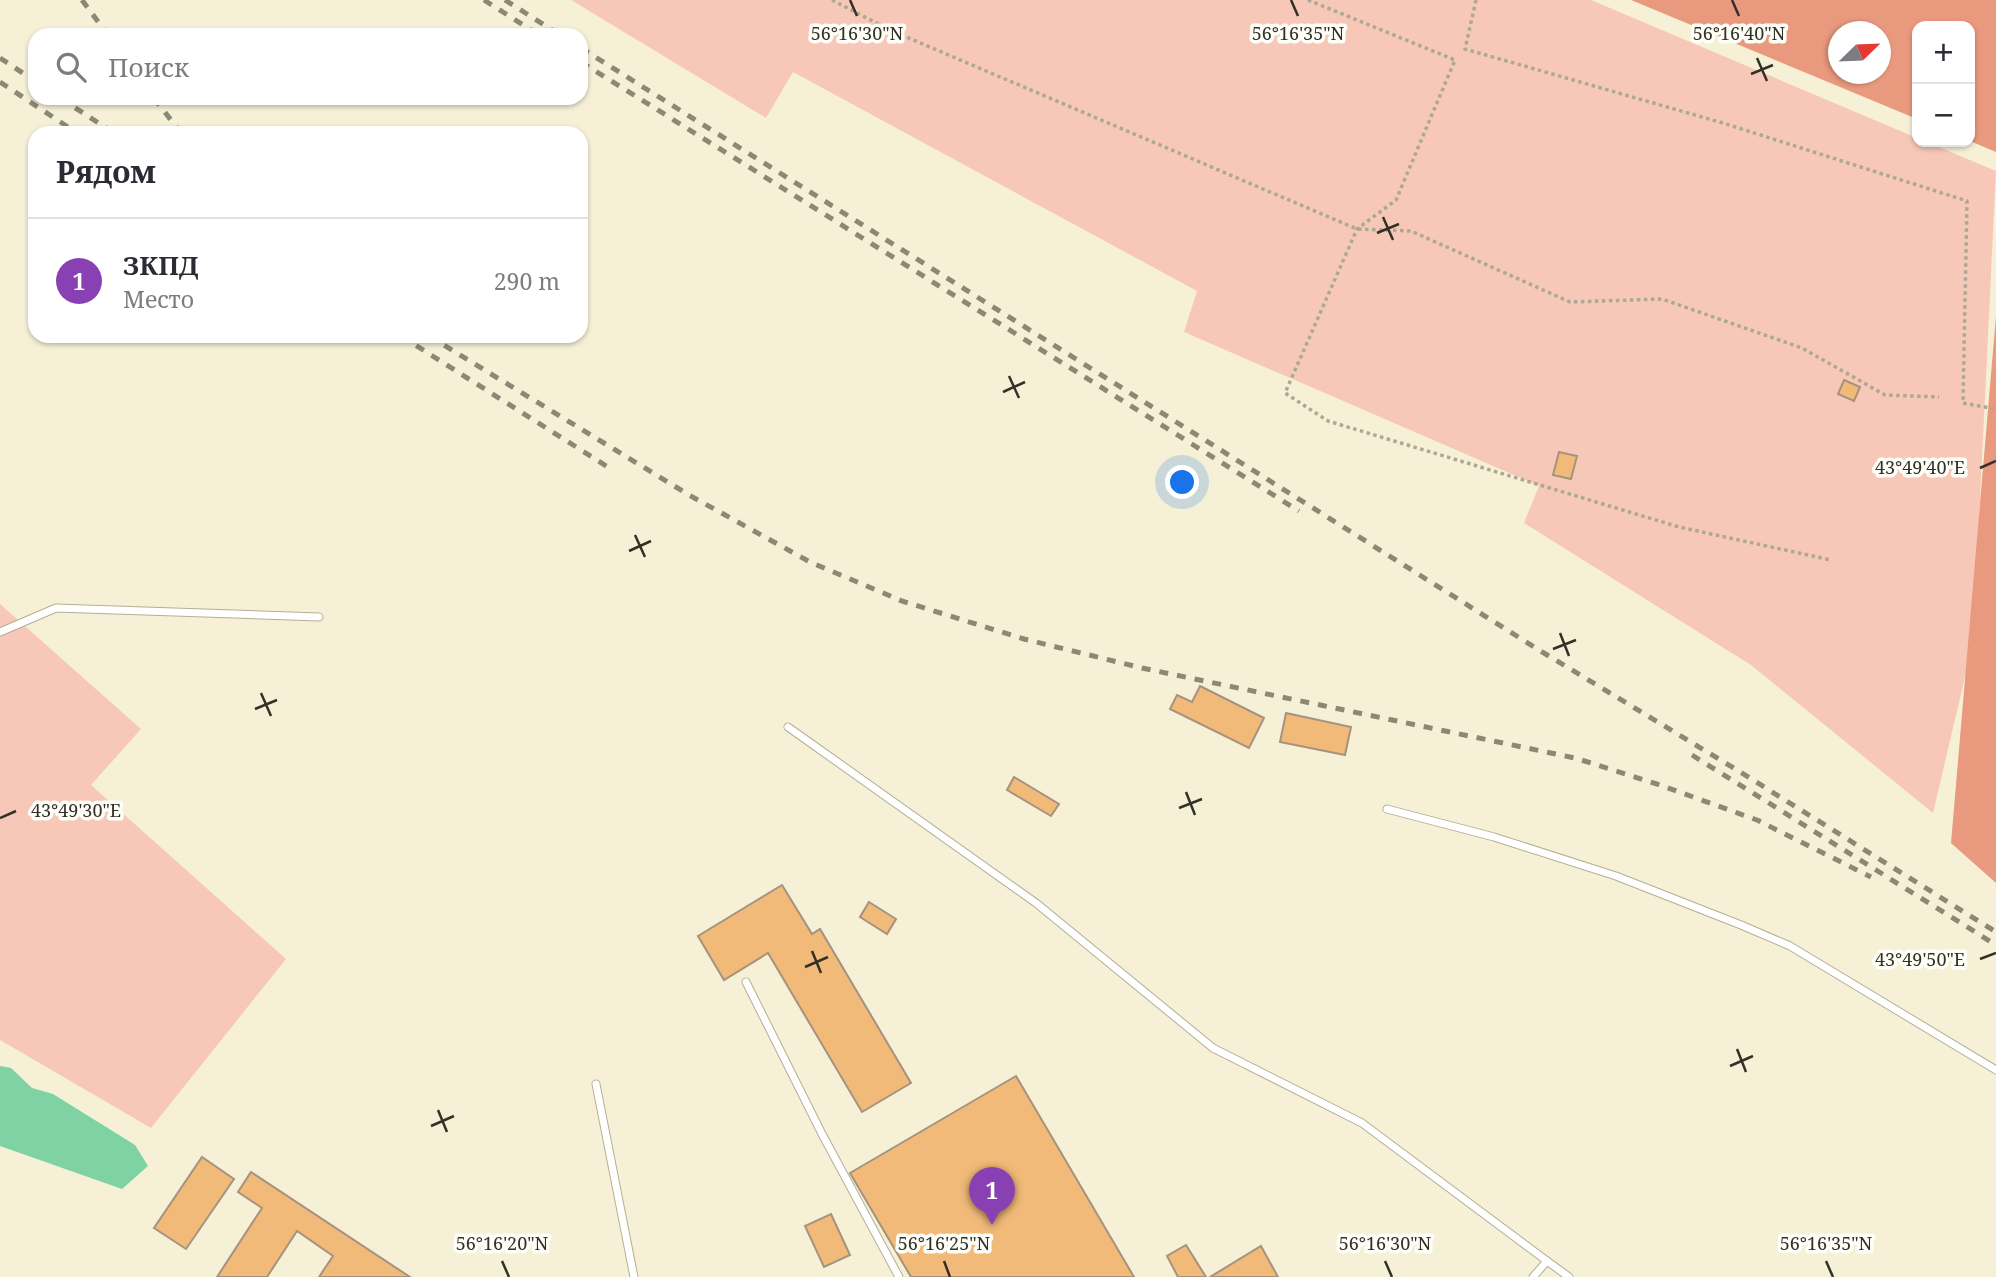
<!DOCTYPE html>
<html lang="ru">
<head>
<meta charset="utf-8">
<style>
  body { margin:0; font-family:"Noto Serif",serif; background:#f7f7f7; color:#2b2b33 }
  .controls { position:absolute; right:21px; top:21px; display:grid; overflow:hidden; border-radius:14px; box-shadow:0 2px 5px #0004 }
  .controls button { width:63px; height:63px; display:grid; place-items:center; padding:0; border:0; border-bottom:2px solid #e1e1e2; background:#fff; color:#2b2b33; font:35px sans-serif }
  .compass { position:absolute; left:1828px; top:21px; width:63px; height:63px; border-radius:50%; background:#fff; box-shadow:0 2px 5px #0004; rotate:67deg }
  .you { position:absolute; left:1183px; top:483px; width:24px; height:24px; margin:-18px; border:5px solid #fff; border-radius:50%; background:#1a73e8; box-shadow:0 0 0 10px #1a73e833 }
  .badge { display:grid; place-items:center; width:46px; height:46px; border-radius:50%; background:#8940b3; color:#fff; font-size:23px; font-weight:700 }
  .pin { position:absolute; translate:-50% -58px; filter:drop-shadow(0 2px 4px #0008) }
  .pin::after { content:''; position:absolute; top:37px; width:24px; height:21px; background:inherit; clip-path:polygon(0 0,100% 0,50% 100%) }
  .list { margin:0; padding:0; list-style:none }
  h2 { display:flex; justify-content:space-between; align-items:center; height:91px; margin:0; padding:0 28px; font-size:30px }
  h2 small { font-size:23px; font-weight:400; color:#7c7c81 }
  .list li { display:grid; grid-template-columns:46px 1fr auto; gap:21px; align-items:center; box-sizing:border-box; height:126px; padding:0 28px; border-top:2px solid #e1e1e2 }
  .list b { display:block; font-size:26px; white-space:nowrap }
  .list p { margin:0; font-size:23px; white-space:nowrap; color:#7c7c81 }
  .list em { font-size:23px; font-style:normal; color:#7c7c81 }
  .icon { flex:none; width:38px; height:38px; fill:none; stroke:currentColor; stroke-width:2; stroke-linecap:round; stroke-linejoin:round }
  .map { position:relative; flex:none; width:1996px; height:1277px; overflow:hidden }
  .search { position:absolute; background:#fff; box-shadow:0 2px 5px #0004; left:28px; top:28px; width:560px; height:77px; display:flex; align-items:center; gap:18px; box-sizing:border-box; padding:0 24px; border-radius:21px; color:#7c7c81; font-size:26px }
  .panel { position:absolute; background:#fff; box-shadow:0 2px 5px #0004; left:28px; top:126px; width:560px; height:217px; border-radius:21px }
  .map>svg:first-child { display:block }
</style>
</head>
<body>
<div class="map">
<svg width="1996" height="1277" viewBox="0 0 1996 1277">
  <rect width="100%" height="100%" fill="#f6f1d6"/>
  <g fill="#f7c8b8">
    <polygon points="571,0 1591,0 1917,138 1917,142 1927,142 1996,171 1973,643 1933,813 1751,665 1524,523 1539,486 1184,332 1197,291 793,72 766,118"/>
    <polygon points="0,604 141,729 91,785 286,959 151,1128 0,1040"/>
  </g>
  <g fill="#e9997d" fill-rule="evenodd">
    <path d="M1631 0H1996V152L1970 141V26H1917V119ZM1839 32H1881V74H1839Z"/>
    <polygon points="1996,316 1996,883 1951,843"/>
  </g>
  <polygon fill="#7fd2a4" points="0,1066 11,1068 32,1088 53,1094 135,1145 148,1166 122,1189 0,1146"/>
  <g fill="#f2ba78" stroke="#a5937f" stroke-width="2">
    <polygon points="1844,380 1860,387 1854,401 1838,394"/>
    <polygon points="1559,452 1577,456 1571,479 1553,475"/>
    <polygon points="1200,686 1264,718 1249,748 1170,709 1177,695 1192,702"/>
    <polygon points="1286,713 1351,727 1345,755 1280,742"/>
    <polygon points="1014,777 1059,804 1051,816 1007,790"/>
    <polygon points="782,885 812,934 820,929 911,1083 862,1112 768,953 724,980 698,936"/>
    <polygon points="869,902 896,919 887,934 860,917"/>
    <polygon points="1016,1076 1134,1277 911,1277 850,1173"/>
    <polygon points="202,1157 234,1179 186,1249 154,1228"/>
    <polygon points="251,1172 410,1277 319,1277 333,1256 297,1231 267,1277 217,1277 262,1208 238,1192"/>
    <polygon points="831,1214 850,1255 824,1267 805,1226"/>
    <polygon points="1186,1245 1206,1277 1178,1277 1167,1256"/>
    <polygon points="1261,1246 1278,1277 1210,1277"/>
  </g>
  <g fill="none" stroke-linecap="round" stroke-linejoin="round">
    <g stroke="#b3af95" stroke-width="9">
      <g id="lane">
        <polyline points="0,632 56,608 319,617"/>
        <polyline points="788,727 1036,903 1213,1048 1362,1123 1547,1261 1533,1277"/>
        <polyline points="1387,809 1494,837 1616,876 1741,925 1790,946 1996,1070"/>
        <polyline points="746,982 822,1134 899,1277"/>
        <polyline points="596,1084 634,1277"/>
        <polyline points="1547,1261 1569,1277"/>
      </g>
    </g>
    <g stroke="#aba893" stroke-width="3.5" stroke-dasharray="3.5 3.5" stroke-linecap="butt">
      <polyline points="832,0 890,30 1357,229 1411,231 1570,302 1662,299 1802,348 1885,395 1939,397"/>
      <polyline points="1308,0 1455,60 1396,200 1357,229 1285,393 1328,421 1679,527 1831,560"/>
      <polyline points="1476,0 1465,49 1723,123 1967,201 1963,403 1996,409"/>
    </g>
    <use href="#lane" stroke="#fff" stroke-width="7"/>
    <g stroke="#8b8876" stroke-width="5" stroke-dasharray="9 9" stroke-linecap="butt">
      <polyline points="82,0 108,35"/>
      <polyline points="484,0 539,35"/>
      <polyline points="505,0 560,35"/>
      <polyline points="581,48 1539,650 1737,770 1996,932"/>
      <polyline points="0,58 35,81"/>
      <polyline points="581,62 1299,511"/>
      <polyline points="0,82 77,133"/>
      <polyline points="60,98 114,133"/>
      <polyline points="154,98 181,133"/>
      <polyline points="401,336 611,469"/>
      <polyline points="429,336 689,495 810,562 902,601 1024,639 1142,668 1575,758 1657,784 1757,820 1871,877"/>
      <polyline points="1692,755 1996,945"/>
    </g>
  </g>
  <path fill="none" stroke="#333127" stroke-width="2.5" d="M850 0 857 16M1291 0 1298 16M1732 0 1739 16M1757 58 1767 81M1751 74 1773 65M1383 217 1393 240M1377 233 1399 224M1009 376 1019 398M1003 392 1025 382M1980 468 1996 461M635 535 645 557M629 551 651 541M1560 633 1569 656M1553 649 1576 640M261 693 271 716M255 709 277 700M1186 792 1195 815M1179 808 1202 799M0 818 16 811M812 951 821 973M1980 959 1996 953M805 967 828 957M1737 1049 1746 1072M1730 1066 1753 1056M438 1110 447 1132M431 1126 454 1116M502 1261 509 1277M944 1261 950 1277M1385 1261 1392 1277M1826 1261 1833 1277"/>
  <g font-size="18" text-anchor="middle" fill="#333127" stroke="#fefef8" stroke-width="7" stroke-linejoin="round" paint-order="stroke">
    <text x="857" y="40">56°16'30"N</text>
    <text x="1298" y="40">56°16'35"N</text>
    <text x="1739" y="40">56°16'40"N</text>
    <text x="1920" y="474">43°49'40"E</text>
    <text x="76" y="817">43°49'30"E</text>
    <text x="1920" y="966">43°49'50"E</text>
    <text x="502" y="1250">56°16'20"N</text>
    <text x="944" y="1250">56°16'25"N</text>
    <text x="1385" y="1250">56°16'30"N</text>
    <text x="1826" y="1250">56°16'35"N</text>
  </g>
</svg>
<div class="controls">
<button>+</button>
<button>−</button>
</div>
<svg class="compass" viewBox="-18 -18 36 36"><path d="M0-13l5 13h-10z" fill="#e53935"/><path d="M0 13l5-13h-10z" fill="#7c7c81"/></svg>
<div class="you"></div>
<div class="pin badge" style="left:992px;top:1225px">1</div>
<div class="search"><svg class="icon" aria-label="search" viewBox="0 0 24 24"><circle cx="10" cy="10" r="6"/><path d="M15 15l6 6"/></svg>Поиск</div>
<section class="panel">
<h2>Рядом<small></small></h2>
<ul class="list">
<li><span class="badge">1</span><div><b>ЗКПД</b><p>Место</p></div><em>290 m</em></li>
</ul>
</section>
</div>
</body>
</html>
